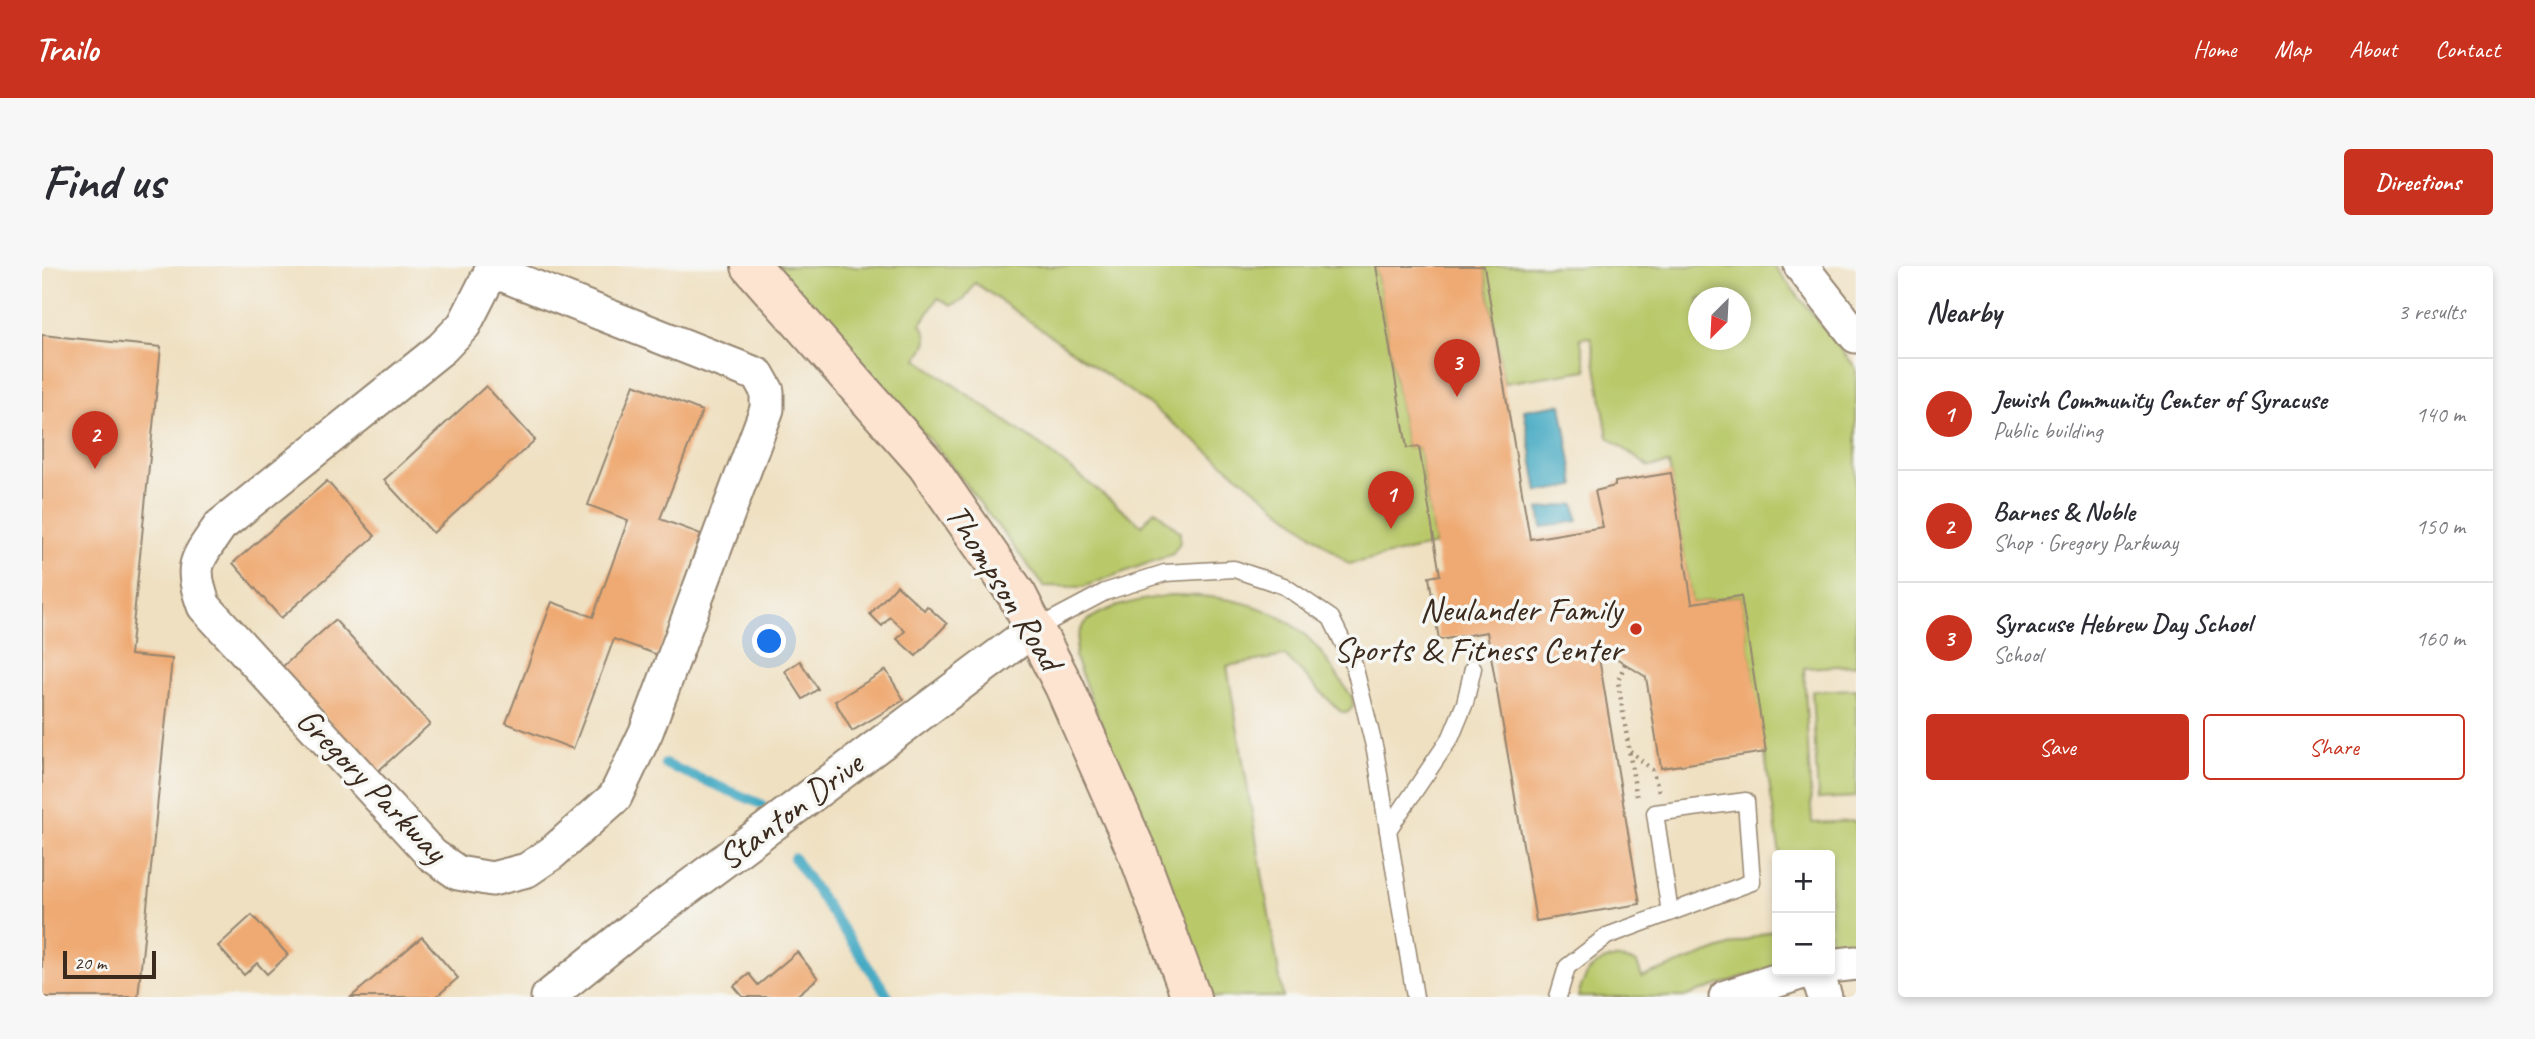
<!DOCTYPE html>
<html lang="en">
<head>
<meta charset="utf-8">
<style>
  body { margin:0; font-family:Caveat,sans-serif; background:#f7f7f7; color:#2b2b33 }
  .controls { position:absolute; right:21px; bottom:21px; display:grid; overflow:hidden; border-radius:7px; box-shadow:0 4px 10px #0003 }
  .controls button { width:63px; height:63px; display:grid; place-items:center; padding:0; border:0; border-bottom:2px solid #e1e1e2; background:#fff; color:#2b2b33; font:35px sans-serif }
  .compass { position:absolute; left:1646px; top:21px; width:63px; height:63px; border-radius:50%; background:#fff; box-shadow:0 4px 10px #0003; rotate:204deg }
  .scale { position:absolute; left:21px; bottom:18px; width:93px; box-sizing:border-box; padding-left:7px; border:4px solid #3b2a1e; border-top:0; font-size:19px; line-height:24px; white-space:nowrap; color:#3b2a1e; -webkit-text-stroke:5px #f6f6f2; paint-order:stroke }
  .you { position:absolute; left:728px; top:376px; width:24px; height:24px; margin:-18px; border:5px solid #fff; border-radius:50%; background:#1a73e8; box-shadow:0 0 0 10px #1a73e833 }
  .badge { display:grid; place-items:center; width:46px; height:46px; border-radius:50%; background:#c8321e; color:#fff; font-size:23px; font-weight:700 }
  .pin { position:absolute; translate:-50% -58px; filter:drop-shadow(0 2px 4px #0008) }
  .pin::after { content:''; position:absolute; top:37px; width:24px; height:21px; background:inherit; clip-path:polygon(0 0,100% 0,50% 100%) }
  .list { margin:0; padding:0; list-style:none }
  h2 { display:flex; justify-content:space-between; align-items:center; height:91px; margin:0; padding:0 28px; font-size:30px }
  h2 small { font-size:23px; font-weight:400; color:#7c7c81 }
  .list li { display:grid; grid-template-columns:46px 1fr auto; gap:21px; align-items:center; box-sizing:border-box; height:112px; padding:0 28px; border-top:2px solid #e1e1e2 }
  .list b { display:block; font-size:26px; white-space:nowrap }
  .list p { margin:0; font-size:23px; white-space:nowrap; color:#7c7c81 }
  .list em { font-size:23px; font-style:normal; color:#7c7c81 }
  .actions { display:flex; gap:14px; padding:21px 28px }
  .actions a { flex:1; padding:16px 0; border:2px solid #c8321e; border-radius:7px; text-align:center; font-size:24px; color:#c8321e }
  .actions .main { background:#c8321e; color:#fff }
  .map { position:relative; flex:none; width:1814px; height:731px; overflow:hidden; border-radius:7px }
  header { display:flex; align-items:center; gap:42px; box-sizing:border-box; height:98px; padding:0 35px; background:#c8321e; color:#fff }
  header strong { font-size:33px }
  nav { display:flex; gap:38px; margin-inline-start:auto; font-size:24px }
  .intro { display:flex; align-items:center; justify-content:space-between; box-sizing:border-box; height:168px; padding:0 42px }
  h1 { margin:0; font-size:49px }
  .button { padding:18px 32px; border-radius:7px; background:#c8321e; color:#fff; font-size:24px; font-weight:700 }
  main { display:flex; gap:42px; padding:0 42px }
  aside { flex:1; background:#fff; border-radius:7px; box-shadow:0 4px 10px #0003 }
  .map>svg:first-child { display:block }
</style>
</head>
<body>
<header>
<strong>Trailo</strong>
<nav><a>Home</a><a>Map</a><a>About</a><a>Contact</a></nav>
</header>
<div class="intro"><h1>Find us</h1><a class="button">Directions</a></div>
<main>
<div class="map">
<svg width="1814" height="731" viewBox="0 0 1814 731">
  <rect width="100%" height="100%" fill="#f6f6f2"/>
  <filter id="ink" filterUnits="userSpaceOnUse"><feTurbulence type="fractalNoise" baseFrequency=".0143" numOctaves="2"/><feDisplacementMap in="SourceGraphic" scale="14" xChannelSelector="R" yChannelSelector="G"/><feConvolveMatrix kernelMatrix="1 2 1 2 8 2 1 2 1" color-interpolation-filters="sRGB"/></filter>
  <filter id="wash" filterUnits="userSpaceOnUse"><feTurbulence type="fractalNoise" baseFrequency=".00686" numOctaves="4" result="noise"/><feDisplacementMap in="SourceGraphic" scale="28" xChannelSelector="R" yChannelSelector="G"/><feGaussianBlur stdDeviation="1.57" result="paint"/><feColorMatrix in="noise" values="0 0 0 0 0 0 0 0 0 0 0 0 0 0 0 0 0 1.4 0 .05"/><feComposite in="paint" operator="in"/></filter>
  <g filter="url(#wash)">
    <rect width="100%" height="100%" fill="#efe0c1"/>
    <g fill="#b9c96b" stroke="#7a7a44" stroke-width="2" fill-rule="evenodd">
      <path d="M733 0H1334L1365 182 1377 181 1393 279 1307 298 1109 140 933 17 922 34 910 39 896 32 879 58C890 74 884 79 875 93L1005 184 1100 259 1113 244 1138 266V276L1131 288 1041 321 1002 320 900 188Z"/>
      <path d="M1442 0H1732L1814 102V399L1762 402 1770 557 1814 555V678L1788 680V589H1738L1699 330 1650 337 1627 198 1607 201 1566 171 1549 71 1538 72 1545 104 1462 117ZM1657 32H1699V74H1657Z"/>
      <path d="M1128 329C1181 329 1235 337 1272 378 1286 394 1298 414 1310 431L1311 441 1305 447 1298 445 1243 390 1185 400 1241 731H1168L1033 392C1034 382 1035 368 1041 360 1056 340 1105 333 1128 329Z"/>
      <polygon points="1814,423 1814,531 1776,533 1770,425"/>
      <path d="M1735 663V699L1642 731H1536C1544 699 1562 685 1595 697L1600 711Z"/>
    </g>
    <g fill="#43a9c2" stroke="#3f6a70" stroke-width="2">
      <polygon points="1519,138 1533,220 1496,226 1482,144"/>
      <polygon points="1533,238 1536,255 1500,261 1497,243"/>
    </g>
    <g fill="none" stroke-linecap="round" stroke-linejoin="round">
      <g stroke="#43a9c2" stroke-width="10">
        <polyline points="623,498 719,538"/>
        <polyline points="752,592 847,731"/>
      </g>
    </g>
    <g id="blocks">
      <g fill="#efaa73">
        <polygon points="1334,0 1442,0 1488,273 1561,261 1553,225 1573,220 1573,216 1629,207 1650,337 1699,330 1724,486 1619,502 1604,411 1555,380 1598,638 1494,655 1445,366 1397,374 1387,311 1398,309 1377,181 1365,182"/>
        <polygon points="0,69 119,81 88,389 130,393 96,731 0,731"/>
        <polygon points="592,118 660,145 618,253 659,268 616,389 572,373 531,483 464,457 510,336 551,351 586,254 546,239"/>
        <polygon points="444,120 493,174 391,267 342,214"/>
        <polygon points="285,215 333,270 239,352 191,297"/>
        <polygon points="855,319 882,344 885,340 905,358 874,390 855,373 863,365 848,351 840,360 828,348"/>
        <polygon points="293,354 388,458 334,507 239,402"/>
        <polygon points="758,395 776,423 761,433 743,405"/>
        <polygon points="844,404 862,434 810,465 793,435"/>
        <polygon points="210,649 246,689 225,708 215,697 202,709 176,680"/>
        <polygon points="380,671 416,712 394,731 309,731"/>
        <polygon points="755,686 776,712 753,731 701,731 692,720 707,708 716,719"/>
      </g>
    </g>
  </g>
  <g filter="url(#ink)">
    <use href="#blocks" fill-opacity="0" stroke="#958570" stroke-width="2"/>
    <g fill="none" stroke-linecap="round" stroke-linejoin="round">
      <g stroke="#958570" stroke-width="19">
        <g id="lane">
          <polyline points="993,363 1063,326 1123,307 1192,303 1242,320 1289,352 1312,399 1333,484 1373,731"/>
          <polyline points="1346,564 1409,471 1423,437 1431,402"/>
          <polyline points="1516,731 1525,701 1565,670 1710,616 1704,535 1613,547 1628,647"/>
        </g>
      </g>
      <g stroke="#958570" stroke-width="37">
        <g id="street">
          <polyline points="1759,0 1814,70"/>
          <path d="M449 4 716 109 725 125V143L604 466 573 531 510 587 485 604 450 613 416 607 390 589 162 340C147 298 154 295 178 260L400 82 422 59 452 0"/>
          <polyline points="1788,700 1814,697"/>
          <polyline points="1774,705 1783,731"/>
          <polyline points="506,731 592,662 992,363"/>
          <polyline points="1684,731 1764,705"/>
        </g>
      </g>
      <g stroke="#958570" stroke-width="42">
        <polyline id="secondary" points="709,0 884,198 975,329 1022,420 1098,593 1149,731"/>
      </g>
      <g stroke="#958570" stroke-width="4.5" stroke-dasharray="2 5" stroke-linecap="butt">
        <polyline points="1583,398 1576,415 1595,534"/>
        <polyline points="1588,485 1610,504 1617,525"/>
      </g>
      <use href="#lane" stroke="#fff" stroke-width="16"/>
      <use href="#street" stroke="#fff" stroke-width="33"/>
      <use href="#secondary" stroke="#fde4d1" stroke-width="38"/>
    </g>
  </g>
  <circle fill="#c8321e" stroke="#f6f6f2" stroke-width="2.5" cx="1594" cy="363" r="7"/>
  <g text-anchor="middle" dominant-baseline="central" stroke-width="7" stroke-linejoin="round" paint-order="stroke">
    <g font-size="35" fill="#3b2a1e" stroke="#f6f6f2">
      <text transform="translate(962 321) rotate(58)">Thompson Road</text>
      <text transform="translate(330 519) rotate(46)">Gregory Parkway</text>
      <text transform="translate(748 545) rotate(-37)">Stanton Drive</text>
    </g>
    <g font-size="35" fill="#3b2a1e" stroke="#f6f6f2" text-anchor="end">
      <text x="1580" y="343">Neulander Family<tspan x="1580" dy="40">Sports &amp; Fitness Center</tspan></text>
    </g>
  </g>
</svg>
<div class="controls">
<button>+</button>
<button>−</button>
</div>
<svg class="compass" viewBox="-18 -18 36 36"><path d="M0-13l5 13h-10z" fill="#e53935"/><path d="M0 13l5-13h-10z" fill="#7c7c81"/></svg>
<div class="scale">20 m</div>
<div class="you"></div>
<div class="pin badge" style="left:1349px;top:263px">1</div>
<div class="pin badge" style="left:53px;top:203px">2</div>
<div class="pin badge" style="left:1415px;top:131px">3</div>
</div>
<aside>
<h2>Nearby<small>3 results</small></h2>
<ul class="list">
<li><span class="badge">1</span><div><b>Jewish Community Center of Syracuse</b><p>Public building</p></div><em>140 m</em></li>
<li><span class="badge">2</span><div><b>Barnes &amp; Noble</b><p>Shop · Gregory Parkway</p></div><em>150 m</em></li>
<li><span class="badge">3</span><div><b>Syracuse Hebrew Day School</b><p>School</p></div><em>160 m</em></li>
</ul>
<div class="actions"><a class="main">Save</a><a>Share</a></div>
</aside>
</main>
</body>
</html>
